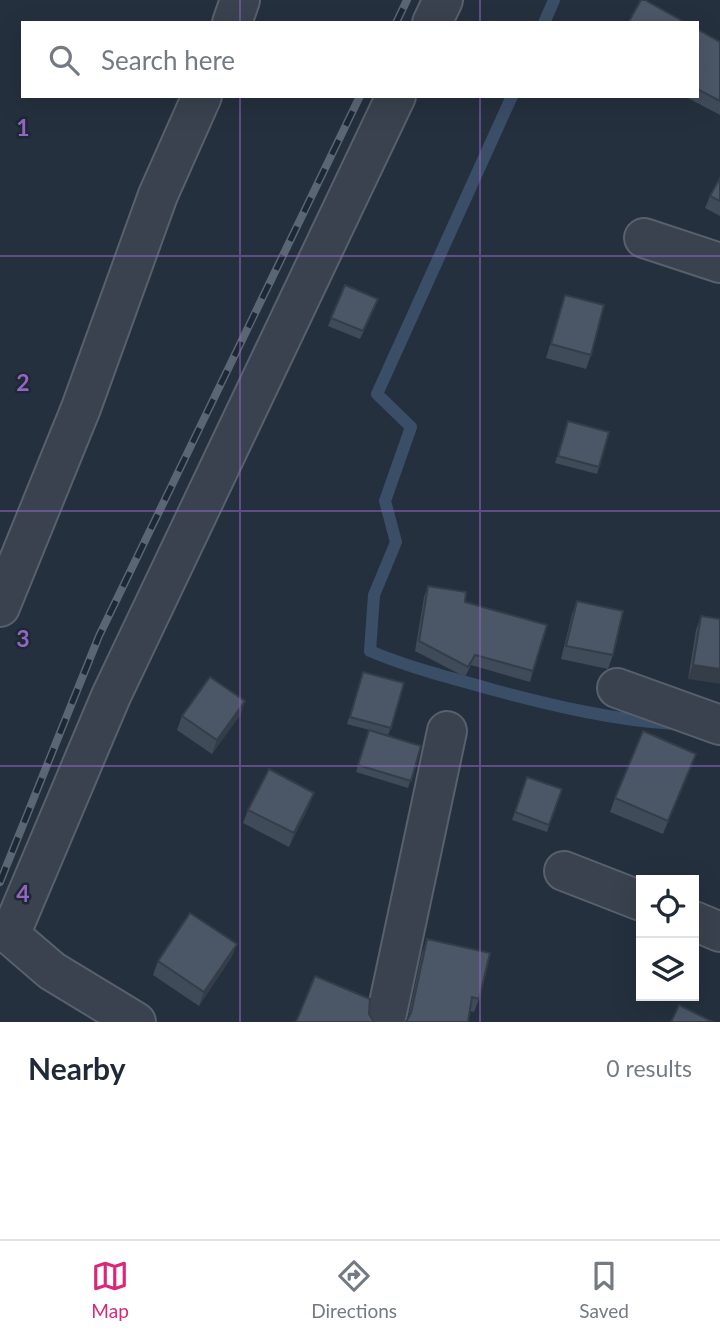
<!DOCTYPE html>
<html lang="en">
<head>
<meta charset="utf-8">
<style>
  body { margin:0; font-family:Lato,sans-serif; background:#f2f2f3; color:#1f2937 }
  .controls { position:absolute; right:21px; bottom:21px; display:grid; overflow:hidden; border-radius:0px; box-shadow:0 7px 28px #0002 }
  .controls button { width:63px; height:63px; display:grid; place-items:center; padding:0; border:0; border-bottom:2px solid #e0e1e3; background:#fff; color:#1f2937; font:35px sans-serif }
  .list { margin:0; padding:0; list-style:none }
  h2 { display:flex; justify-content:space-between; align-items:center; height:91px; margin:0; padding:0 28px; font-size:30px }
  h2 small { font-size:23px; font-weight:400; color:#747a83 }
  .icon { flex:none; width:38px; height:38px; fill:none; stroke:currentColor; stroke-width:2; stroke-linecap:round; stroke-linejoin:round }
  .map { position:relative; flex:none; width:720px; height:1022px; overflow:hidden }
  .search { position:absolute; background:#fff; box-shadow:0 7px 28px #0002; left:21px; right:21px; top:21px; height:77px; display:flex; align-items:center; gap:18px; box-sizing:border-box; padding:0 24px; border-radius:0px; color:#747a83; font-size:26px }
  .sheet { height:217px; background:#fff }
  nav { display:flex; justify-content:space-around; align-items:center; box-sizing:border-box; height:98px; border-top:2px solid #e0e1e3; background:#fff; font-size:19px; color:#747a83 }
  nav a { display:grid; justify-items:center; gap:4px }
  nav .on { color:#db2777 }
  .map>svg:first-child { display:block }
</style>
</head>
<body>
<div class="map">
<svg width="720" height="1022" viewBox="0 0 720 1022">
  <rect width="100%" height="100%" fill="#25303e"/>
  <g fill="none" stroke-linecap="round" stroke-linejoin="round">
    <g stroke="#3b4e67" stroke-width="12">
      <polyline points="544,23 554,0"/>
      <path d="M512 96 377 394 411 427 385 501 396 542 374 595 370 651C410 668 452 678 494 690 554 706 613 720 675 724"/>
    </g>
    <g stroke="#57606c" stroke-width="42">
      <g id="street">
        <polyline points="232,23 240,0"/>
        <polyline points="432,23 443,0"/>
        <polyline points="644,238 720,263"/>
        <polyline points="0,607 81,408 158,195 202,96"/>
        <polyline points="617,688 720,725"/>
        <polyline points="564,871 641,901"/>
        <polyline points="694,921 720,932"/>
        <polyline points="136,1022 52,971 10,935 111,696 396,96"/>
        <polyline points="385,1022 447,731"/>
      </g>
    </g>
    <use href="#street" stroke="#39424e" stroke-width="38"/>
    <g stroke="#5b6675" stroke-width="8">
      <g id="rail">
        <polyline points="396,23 407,0"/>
        <polyline points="0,882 99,636 360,96"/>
      </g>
    </g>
    <use href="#rail" stroke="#1e2734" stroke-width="5" stroke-dasharray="16" stroke-linecap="butt"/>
  </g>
  <g fill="#404b59">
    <polygon points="697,29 720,42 720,115 684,96 697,96"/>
    <polygon points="720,178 720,216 705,208 710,196"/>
    <polygon points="345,285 375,307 360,339 328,326"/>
    <polygon points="565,295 591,355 586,369 546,358"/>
    <polygon points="568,421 599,467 597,474 555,463"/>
    <polygon points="428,586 465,602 533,671 530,682 471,665 465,677 415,651 424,597"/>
    <polygon points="577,601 613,655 608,669 561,659 572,614"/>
    <polygon points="701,616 720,619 688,679 696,630"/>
    <polygon points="363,672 391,728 388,735 347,724"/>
    <polygon points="245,701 240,715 212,754 177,730 182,716"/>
    <polygon points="369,730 421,746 408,788 356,772"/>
    <polygon points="696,754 663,834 610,812 615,798"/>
    <polygon points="527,777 562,789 547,832 512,820"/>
    <polygon points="314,793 309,806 289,847 243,823 248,810"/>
    <polygon points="427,939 479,999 474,1012 470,1011 408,1018 422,953"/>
    <polygon points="237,944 231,958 199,1006 153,975 158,961"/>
  </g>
  <g fill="#343d48">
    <polygon points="693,665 720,669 720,684 688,679"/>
    <polygon points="245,701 240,715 212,754 217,740"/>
    <polygon points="696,754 691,768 663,834 668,821"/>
    <polygon points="314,793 309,806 289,847 294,833"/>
    <polygon points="237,944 231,958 199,1006 204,992"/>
  </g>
  <g fill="#4b5767" stroke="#343d48" stroke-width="2">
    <polygon points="641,0 645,0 686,23 628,23"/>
    <polygon points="697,29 720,42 720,101 697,89"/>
    <polygon points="720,178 720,201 710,196"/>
    <polygon points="345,285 378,299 363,331 331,318"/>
    <polygon points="565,295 604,305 591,355 551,344"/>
    <polygon points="568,421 609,432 599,467 558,456"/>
    <polygon points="428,586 466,592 465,602 547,625 533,671 475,655 468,667 419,641"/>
    <polygon points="577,601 623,611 613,655 566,646"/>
    <polygon points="701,616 720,619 720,669 693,665"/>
    <polygon points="363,672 404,683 391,728 350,717"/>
    <polygon points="210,677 245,701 217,740 182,716"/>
    <polygon points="369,730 421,746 411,781 358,765"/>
    <polygon points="643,731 696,754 668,821 615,798"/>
    <polygon points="269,769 314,793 294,833 248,810"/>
    <polygon points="527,777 562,789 549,825 515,812"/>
    <polygon points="190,913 237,944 204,992 158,961"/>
    <polygon points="427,939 490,953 479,999 472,997 468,1022 406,1022 411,1013"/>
    <polygon points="315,976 370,999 369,1014 374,1022 296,1022"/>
    <polygon points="679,1005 713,1022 671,1022"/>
  </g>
  <path fill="none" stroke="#9266c3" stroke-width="2" stroke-opacity="0.55" d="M240 0V23M480 0V23M240 96V1022M480 96V1022M0 256H720M0 511H720M0 766H720"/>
  <g font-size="23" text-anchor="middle" font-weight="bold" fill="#9266c3" stroke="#1e2734" stroke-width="5" stroke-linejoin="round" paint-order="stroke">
    <text x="23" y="136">1</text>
    <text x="23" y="391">2</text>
    <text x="23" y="647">3</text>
    <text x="23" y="902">4</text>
  </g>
</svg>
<div class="controls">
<button><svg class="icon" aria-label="locate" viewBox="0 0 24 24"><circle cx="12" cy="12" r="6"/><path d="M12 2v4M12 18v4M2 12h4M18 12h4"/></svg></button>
<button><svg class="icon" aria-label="layers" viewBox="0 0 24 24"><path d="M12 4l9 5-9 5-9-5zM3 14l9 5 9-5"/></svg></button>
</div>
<div class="search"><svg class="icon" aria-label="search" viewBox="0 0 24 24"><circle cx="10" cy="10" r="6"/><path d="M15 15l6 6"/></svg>Search here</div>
</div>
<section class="sheet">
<h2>Nearby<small>0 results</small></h2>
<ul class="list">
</ul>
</section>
<nav>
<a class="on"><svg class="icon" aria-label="map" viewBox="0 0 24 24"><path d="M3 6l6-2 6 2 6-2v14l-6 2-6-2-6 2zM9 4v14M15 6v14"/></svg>Map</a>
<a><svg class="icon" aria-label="directions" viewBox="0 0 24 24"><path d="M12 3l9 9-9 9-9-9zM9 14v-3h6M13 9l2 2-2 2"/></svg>Directions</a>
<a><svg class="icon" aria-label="saved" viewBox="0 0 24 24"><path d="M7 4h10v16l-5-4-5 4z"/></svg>Saved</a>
</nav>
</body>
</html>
